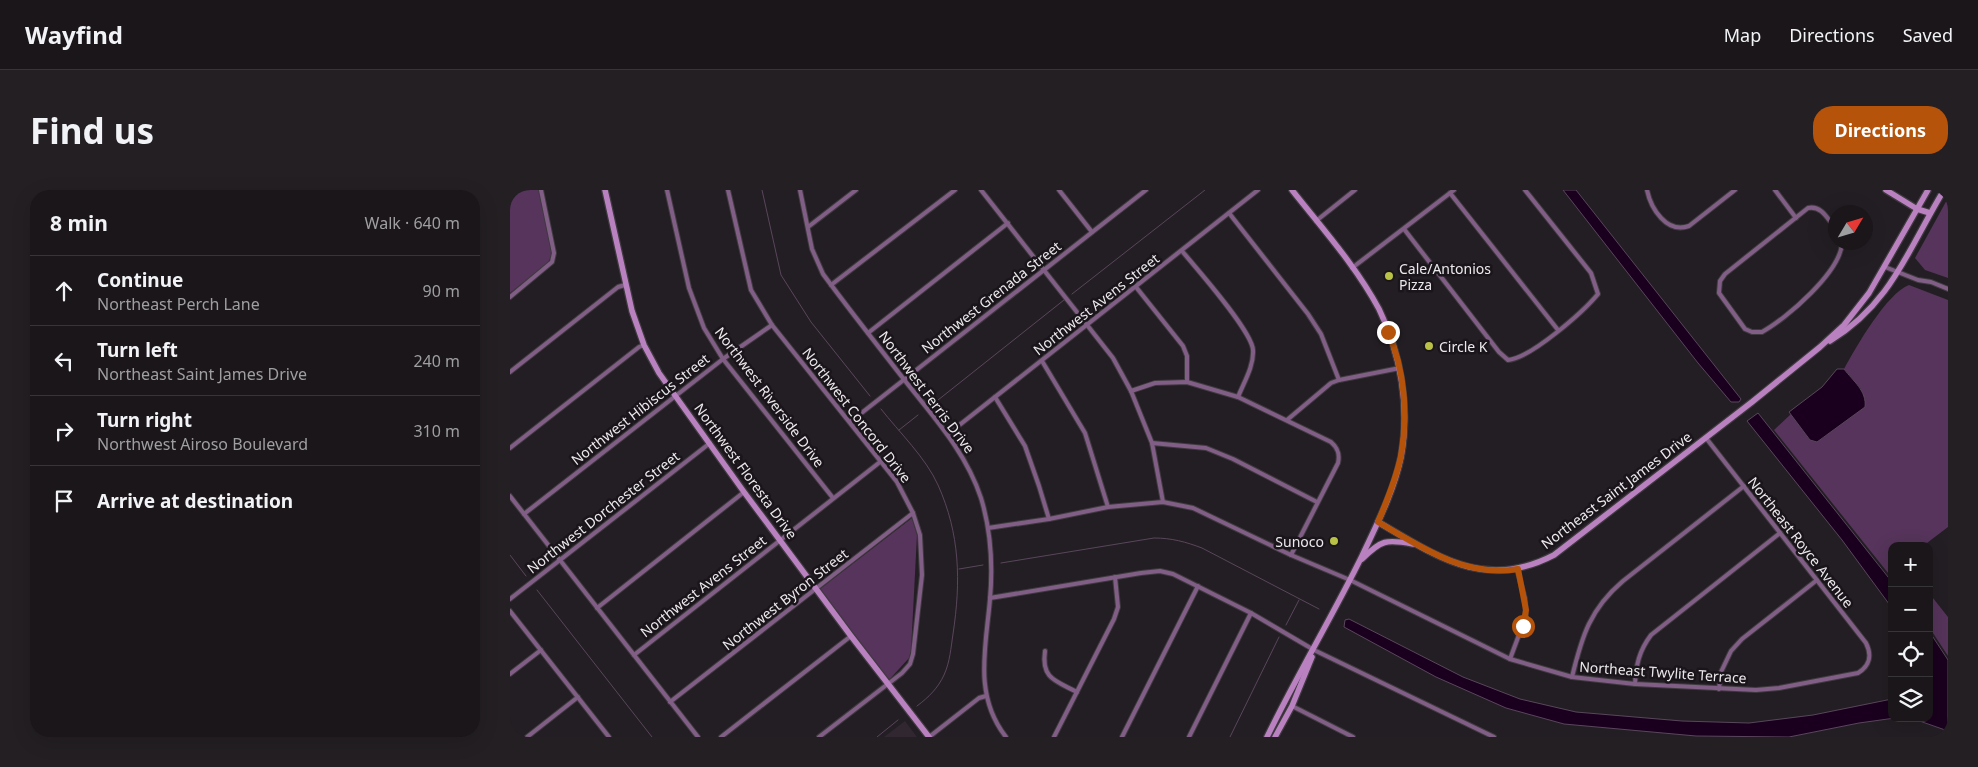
<!DOCTYPE html>
<html lang="en">
<head>
<meta charset="utf-8">
<style>
  body { margin:0; font-family:"Noto Sans",sans-serif; background:#231f23; color:#f1f3f6 }
  .controls { position:absolute; right:15px; bottom:15px; display:grid; overflow:hidden; border-radius:10px; box-shadow:0 5px 20px #0002 }
  .controls button { width:45px; height:45px; display:grid; place-items:center; padding:0; border:0; border-bottom:1px solid #383539; background:#1a161a; color:#f1f3f6; font:25px sans-serif }
  .compass { position:absolute; left:1318px; top:15px; width:45px; height:45px; border-radius:50%; background:#1a161a; box-shadow:0 5px 20px #0002; rotate:52deg }
  .stop { position:absolute; width:15px; height:15px; margin:-11px; border:4px solid #b45309; border-radius:50%; background:#fff }
  .stop.end { background:#b45309; border-color:#fff; box-shadow:0 1px 5px #0008 }
  .list { margin:0; padding:0; list-style:none }
  h2 { display:flex; justify-content:space-between; align-items:center; height:65px; margin:0; padding:0 20px; font-size:21px }
  h2 small { font-size:16px; font-weight:400; color:#9f9fa2 }
  .list li { display:grid; grid-template-columns:32px 1fr auto; gap:15px; align-items:center; box-sizing:border-box; height:70px; padding:0 20px; border-top:1px solid #383539 }
  .list b { display:block; font-size:19px; white-space:nowrap }
  .list p { margin:0; font-size:16px; white-space:nowrap; color:#9f9fa2 }
  .list em { font-size:16px; font-style:normal; color:#9f9fa2 }
  .icon { flex:none; width:28px; height:28px; fill:none; stroke:currentColor; stroke-width:2; stroke-linecap:round; stroke-linejoin:round }
  .map { position:relative; flex:none; width:1438px; height:547px; overflow:hidden; border-radius:20px }
  header { display:flex; align-items:center; gap:30px; box-sizing:border-box; height:70px; padding:0 25px; background:#1a161a; border-bottom:1px solid #383539 }
  header strong { font-size:24px }
  nav { display:flex; gap:28px; margin-inline-start:auto; font-size:18px }
  .intro { display:flex; align-items:center; justify-content:space-between; box-sizing:border-box; height:120px; padding:0 30px }
  h1 { margin:0; font-size:35px }
  .button { padding:12px 22px; border-radius:20px; background:#b45309; color:#fff; font-size:18px; font-weight:700 }
  main { display:flex; gap:30px; padding:0 30px }
  aside { flex:1; background:#1a161a; border-radius:20px; box-shadow:0 5px 20px #0002 }
  .map>svg:first-child { display:block }
</style>
</head>
<body>
<header>
<strong>Wayfind</strong>
<nav><a>Map</a><a>Directions</a><a>Saved</a></nav>
</header>
<div class="intro"><h1>Find us</h1><a class="button">Directions</a></div>
<main>
<aside>
<h2>8 min<small>Walk · 640 m</small></h2>
<ul class="list">
<li><svg class="icon" aria-label="ahead" viewBox="0 0 24 24"><path d="M12 20V5M6 11l6-6 6 6"/></svg><div><b>Continue</b><p>Northeast Perch Lane</p></div><em>90 m</em></li>
<li><svg class="icon" aria-label="left" viewBox="0 0 24 24"><path d="M17 20v-9H6M10 6l-5 5 5 5"/></svg><div><b>Turn left</b><p>Northeast Saint James Drive</p></div><em>240 m</em></li>
<li><svg class="icon" aria-label="right" viewBox="0 0 24 24"><path d="M7 20v-9h11M14 6l5 5-5 5"/></svg><div><b>Turn right</b><p>Northwest Airoso Boulevard</p></div><em>310 m</em></li>
<li><svg class="icon" aria-label="arrive" viewBox="0 0 24 24"><path d="M6 21V4h12l-3 4 3 4H6"/></svg><div><b>Arrive at destination</b></div></li>
</ul>
</aside>
<div class="map">
<svg width="1438" height="547" viewBox="0 0 1438 547">
  <rect width="100%" height="100%" fill="#231e23"/>
  <polygon fill="#302731" points="395,531 407,547 374,547"/>
  <g fill="#56345b">
    <polygon points="0,0 29,0 42,65 37,74 0,103"/>
    <polygon points="1438,8 1438,88 1415,80 1405,68"/>
    <path d="M1399 95 1438 110V337L1413 356H1382V388L1264 240 1281 224 1300 250 1313 248 1332 232 1351 199 1334 179C1346 157 1377 103 1399 95Z"/>
    <polygon points="402,328 407,345 401,461 399,468 378,491 310,399"/>
    <polygon points="1419,403 1438,427 1438,466 1419,437"/>
  </g>
  <g fill="#1a001e" stroke="#59465c">
    <polygon points="1053,0 1066,0 1231,209 1229,212 1221,212 1188,173"/>
    <path d="M1327 179H1334C1343 191 1357 201 1355 217L1307 252 1300 250 1279 222 1312 197Z"/>
    <polygon points="1248,223 1382,392 1382,418 1332,350 1237,231"/>
    <polygon points="839,429 953,487 1010,509 1066,522 1172,531 1239,533 1303,525 1382,509 1382,528 1385,528 1349,533 1279,547 1186,546 1054,534 996,518 926,487 834,437 835,430"/>
    <polygon points="1419,441 1438,470 1438,541 1401,528 1419,528"/>
  </g>
  <g fill="none" stroke-linecap="round" stroke-linejoin="round">
    <g stroke="#59465c" stroke-width="1">
      <polyline points="252,0 271,85 301,132 360,206"/>
      <polyline points="562,104 695,0"/>
      <polyline points="423,214 554,110"/>
      <path d="M371 219C389 242 416 268 428 295 450 344 451 391 443 444 441 457 440 472 434 485 428 498 419 507 407 516"/>
      <polyline points="389,240 408,225"/>
      <polyline points="0,365 16,386"/>
      <path d="M491 373 644 348C662 348 676 352 692 358L809 419"/>
      <polyline points="449,379 473,375"/>
      <polyline points="27,400 142,547"/>
      <polyline points="776,435 789,410"/>
      <polyline points="367,547 388,530"/>
      <polyline points="720,547 769,447"/>
    </g>
    <g stroke="#3f3a3f" stroke-width="6">
      <g id="street">
        <polyline points="157,0 179,98 194,138 213,169 323,308"/>
        <polyline points="218,0 241,100 262,135 387,292 403,323 410,345 412,385 403,464 400,474 392,483 309,547"/>
        <path d="M290 0 302 59 313 84C341 122 371 160 400 197 428 232 457 265 471 308 481 341 483 375 480 409 476 457 463 505 496 547"/>
        <polyline points="471,0 603,168 621,201 642,253 653,312"/>
        <polyline points="549,0 582,42"/>
        <path d="M1137 0C1141 19 1157 44 1179 36L1225 0"/>
        <polyline points="1265,0 1286,28"/>
        <polyline points="940,3 1048,140"/>
        <polyline points="719,23 798,124 811,144 829,190"/>
        <polyline points="806,31 845,0"/>
        <polyline points="298,37 346,0"/>
        <path d="M894 39 989 162 998 170C1021 168 1073 122 1088 104L1081 83 1015 0"/>
        <path d="M1326 39C1318 30 1312 15 1298 18L1215 84 1210 91 1209 103 1235 139 1242 142H1252C1276 129 1332 81 1332 52"/>
        <path d="M672 61C687 79 742 141 743 160 744 176 734 192 728 207"/>
        <polyline points="1375,77 1408,90 1421,92 1438,99"/>
        <polyline points="842,78 944,0"/>
        <polyline points="321,95 445,0"/>
        <polyline points="626,97 673,156 677,166 677,192"/>
        <polyline points="0,107 42,72 44,63 31,0"/>
        <polyline points="358,143 498,33"/>
        <polyline points="532,171 575,243 598,317"/>
        <polyline points="0,182 108,97 115,95"/>
        <path d="M621 201 645 193 677 192 728 207 821 252C828 258 830 264 828 273L781 365"/>
        <polyline points="485,207 515,256 529,296 539,329"/>
        <polyline points="777,230 821,193 829,190 890,178"/>
        <polyline points="340,232 636,0"/>
        <polyline points="438,244 748,0"/>
        <polyline points="642,253 696,258 723,269 807,312"/>
        <polyline points="0,258 129,157 134,155"/>
        <polyline points="0,306 188,547"/>
        <polyline points="14,324 213,169 262,135"/>
        <path d="M478 338 539 329 598 317 653 312 683 318 781 365 840 390 1000 469 1062 487 1125 494 1246 500 1269 498 1348 483C1360 476 1362 465 1356 453L1196 248"/>
        <polyline points="480,408 631,383 650,381 663,384 741,423 804,460 984,547"/>
        <polyline points="0,409 200,253"/>
        <polyline points="87,418 234,302"/>
        <polyline points="0,421 99,547"/>
        <path d="M535 461C531 489 546 491 567 502"/>
        <polyline points="124,465 370,272"/>
        <polyline points="1000,469 1016,426 1015,409 1007,379"/>
        <polyline points="0,484 31,460"/>
        <path d="M1062 487C1072 446 1080 419 1113 391L1234 296"/>
        <path d="M1125 494C1126 475 1129 461 1141 445L1270 343"/>
        <polyline points="1209,499 1211,482 1221,461 1232,449 1307,390"/>
        <polyline points="160,512 403,323"/>
        <polyline points="782,516 843,547"/>
        <polyline points="17,547 68,507"/>
        <polyline points="211,547 341,446"/>
        <polyline points="419,547 469,508 476,506"/>
        <polyline points="544,547 604,429 608,417 605,387"/>
        <polyline points="612,547 688,396"/>
        <polyline points="679,547 741,423"/>
      </g>
    </g>
    <g stroke="#3f3a3f" stroke-width="8">
      <g id="secondary">
        <polyline points="95,0 122,121 134,155 149,183 234,302 341,446 419,547"/>
        <polyline points="1376,0 1407,19 1420,23"/>
        <path d="M1320 151C1382 113 1398 59 1434 0"/>
        <path d="M868 332C928 367 975 401 1044 365L1242 212 1310 157 1334 135 1359 103 1418 0"/>
        <path d="M852 369C871 350 876 349 903 354"/>
        <path d="M757 547C787 485 822 427 852 366 867 334 884 301 891 267 900 218 891 164 869 119 846 76 812 38 782 0"/>
        <polyline points="765,547 782,516 802,467"/>
      </g>
    </g>
    <use href="#street" stroke="#815e85" stroke-width="4"/>
    <use href="#secondary" stroke="#b981c0" stroke-width="5.5"/>
  </g>
  <g fill="none" stroke-linecap="round" stroke-linejoin="round">
    <path stroke="#b45309" stroke-width="6" d="M878 142C895 180 898 226 891 266 886 289 877 311 868 332 911 357 955 388 1008 379L1016 420 1013 436"/>
  </g>
  <g fill="#b9c146" stroke="#19151a" stroke-width="2">
    <circle cx="879" cy="86" r="5"/>
    <circle cx="919" cy="156" r="5"/>
    <circle cx="824" cy="351" r="5"/>
  </g>
  <g text-anchor="middle" dominant-baseline="central" stroke-width="5" stroke-linejoin="round" paint-order="stroke">
    <g font-size="14" fill="#ece9ec" stroke="#19151a" text-anchor="start">
      <text x="889" y="78">Cale/Antonios<tspan x="889" dy="16">Pizza</tspan></text>
      <text x="929" y="156">Circle K</text>
      <text x="814" y="351" text-anchor="end">Sunoco</text>
    </g>
    <g font-size="14" fill="#ece9ec" stroke="#19151a">
      <text transform="translate(481 107) rotate(-38)">Northwest Grenada Street</text>
      <text transform="translate(586 114) rotate(-38)">Northwest Avens Street</text>
      <text transform="translate(417 202) rotate(53)">Northwest Ferris Drive</text>
      <text transform="translate(260 207) rotate(53)">Northwest Riverside Drive</text>
      <text transform="translate(130 219) rotate(-38)">Northwest Hibiscus Street</text>
      <text transform="translate(347 225) rotate(52)">Northwest Concord Drive</text>
      <text transform="translate(236 281) rotate(54)">Northwest Floresta Drive</text>
      <text transform="translate(1106 300) rotate(-37)">Northeast Saint James Drive</text>
      <text transform="translate(93 322) rotate(-38)">Northwest Dorchester Street</text>
      <text transform="translate(1291 352) rotate(52)">Northeast Royce Avenue</text>
      <text transform="translate(193 396) rotate(-38)">Northwest Avens Street</text>
      <text transform="translate(275 409) rotate(-38)">Northwest Byron Street</text>
      <text transform="translate(1153 482) rotate(4)">Northeast Twylite Terrace</text>
    </g>
  </g>
</svg>
<div class="controls">
<button>+</button>
<button>−</button>
<button><svg class="icon" aria-label="locate" viewBox="0 0 24 24"><circle cx="12" cy="12" r="6"/><path d="M12 2v4M12 18v4M2 12h4M18 12h4"/></svg></button>
<button><svg class="icon" aria-label="layers" viewBox="0 0 24 24"><path d="M12 4l9 5-9 5-9-5zM3 14l9 5 9-5"/></svg></button>
</div>
<svg class="compass" viewBox="-18 -18 36 36"><path d="M0-13l5 13h-10z" fill="#e53935"/><path d="M0 13l5-13h-10z" fill="#9f9fa2"/></svg>
<div class="stop" style="left:1013px;top:436px"></div>
<div class="stop end" style="left:878px;top:142px"></div>
</div>
</main>
</body>
</html>
